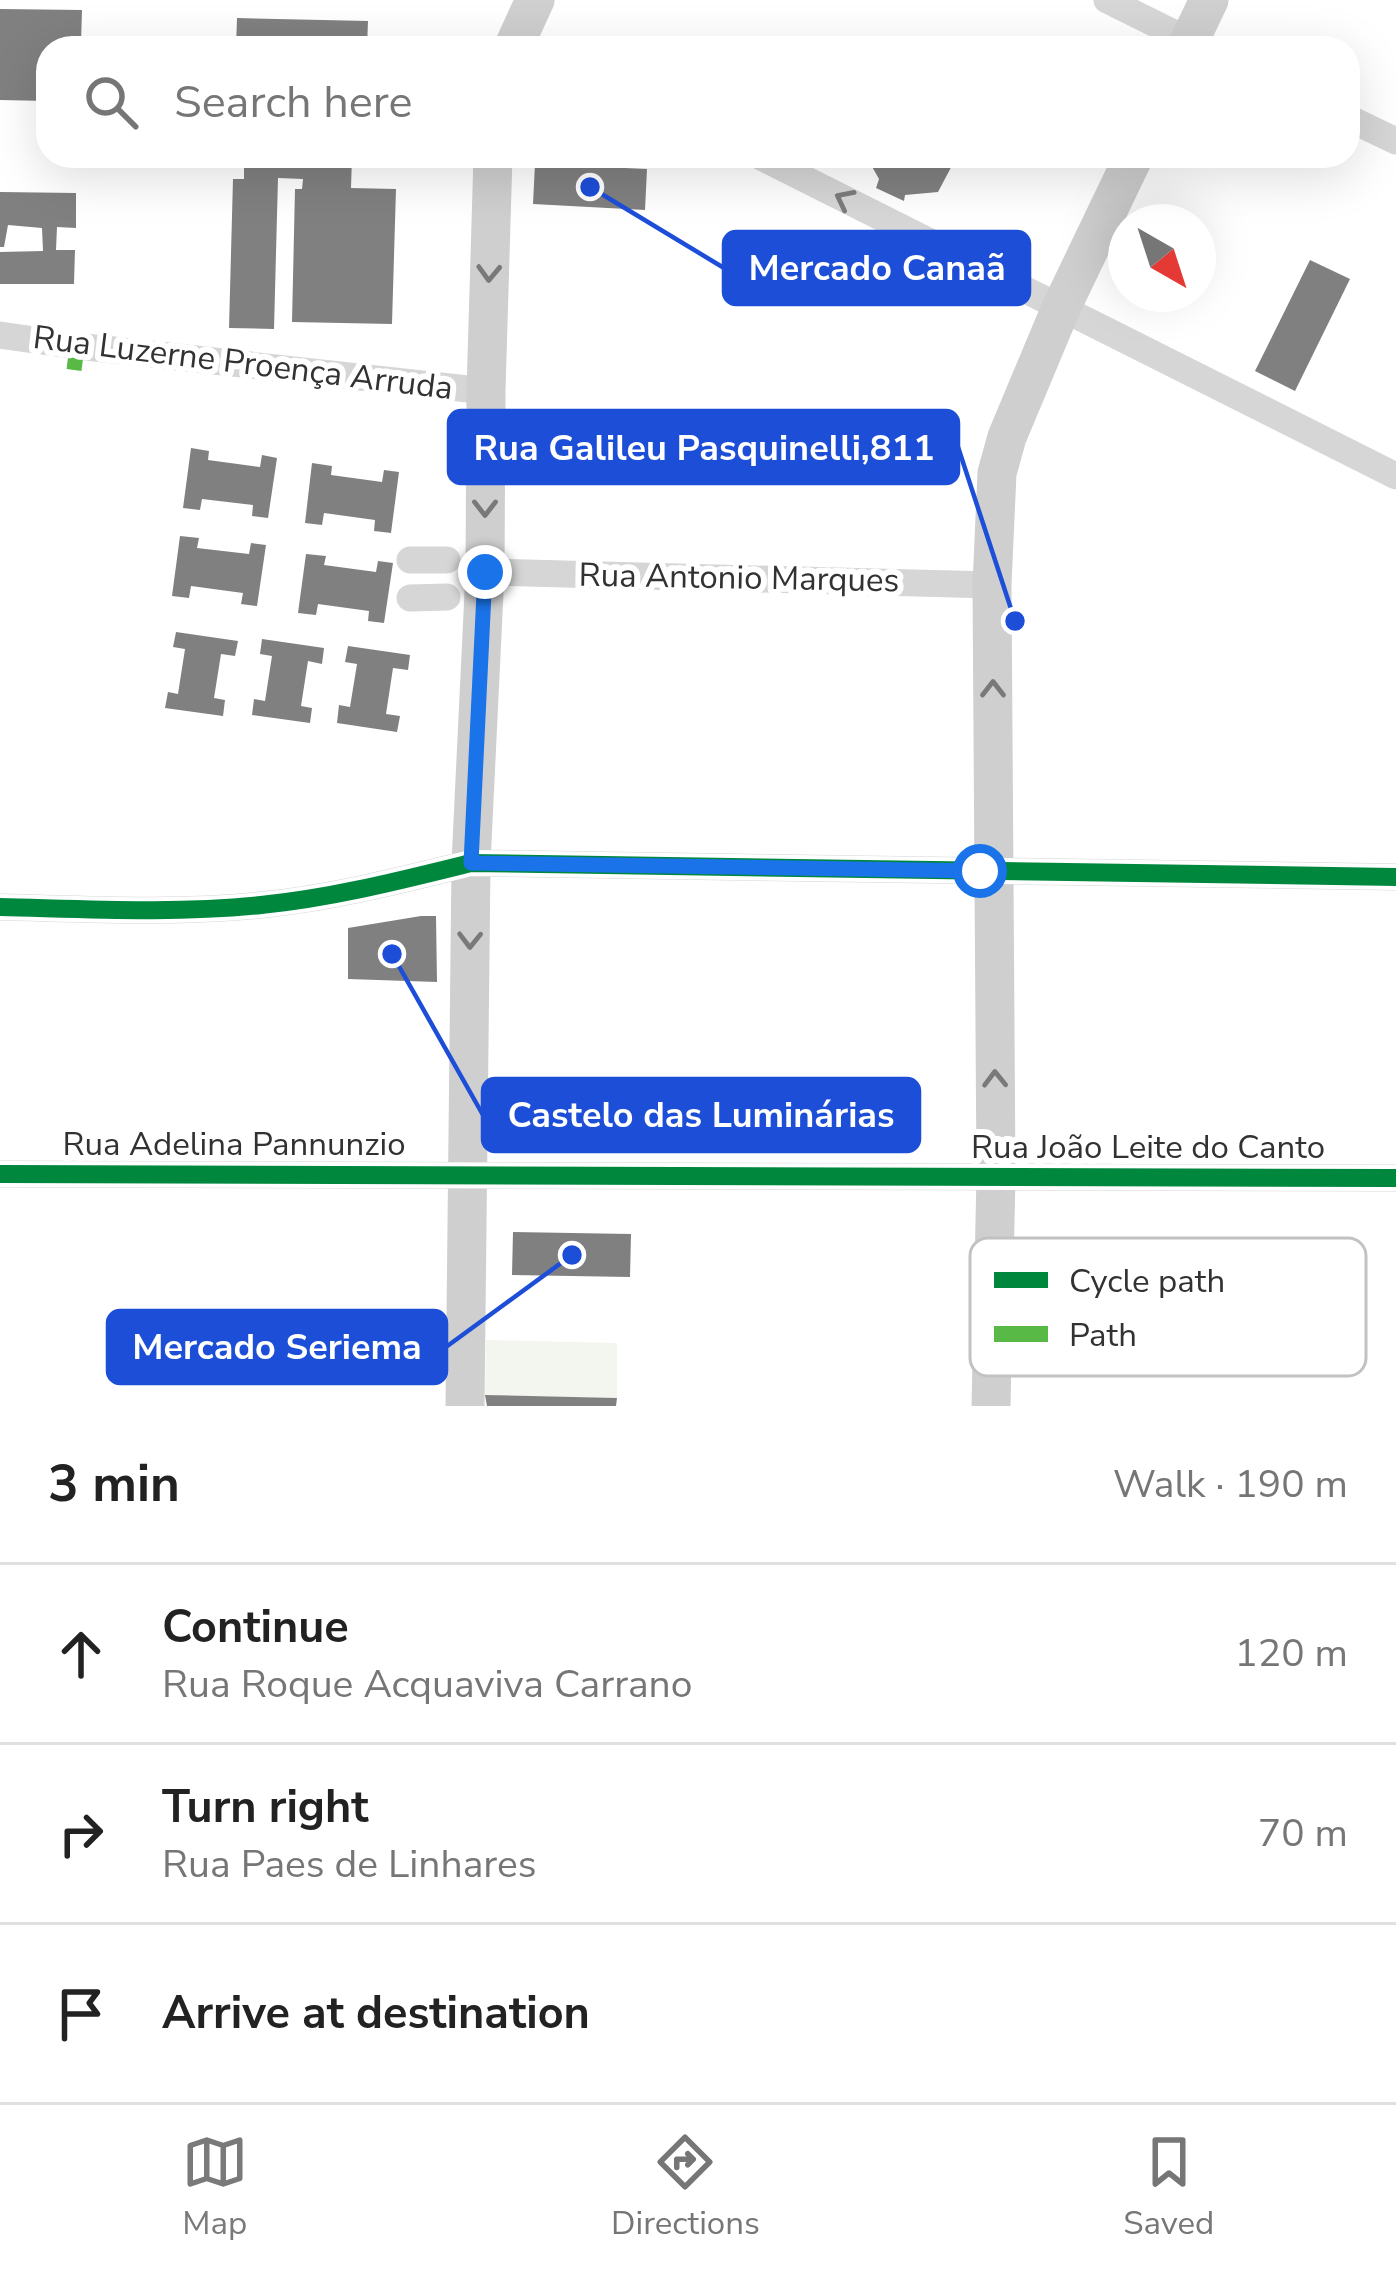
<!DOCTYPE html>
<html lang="en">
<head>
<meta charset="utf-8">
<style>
  body { margin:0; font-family:"Nunito Sans",sans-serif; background:#f6f6f6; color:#222 }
  .compass { position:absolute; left:1108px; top:204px; width:108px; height:108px; border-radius:50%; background:#fff; box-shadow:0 12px 48px #0002; rotate:141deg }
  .stop { position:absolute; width:36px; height:36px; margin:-27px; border:9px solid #1a73e8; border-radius:50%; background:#fff }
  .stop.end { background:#1a73e8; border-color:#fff; box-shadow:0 3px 12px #0008 }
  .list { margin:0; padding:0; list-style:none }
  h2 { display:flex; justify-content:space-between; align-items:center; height:156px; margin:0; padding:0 48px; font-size:51px }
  h2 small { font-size:39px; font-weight:400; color:#767676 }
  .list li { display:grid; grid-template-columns:78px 1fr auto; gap:36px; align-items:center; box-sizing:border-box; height:180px; padding:0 48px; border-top:3px solid #e0e0e0 }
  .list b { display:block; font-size:45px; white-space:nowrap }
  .list p { margin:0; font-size:39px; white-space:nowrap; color:#767676 }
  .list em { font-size:39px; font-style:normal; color:#767676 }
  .icon { flex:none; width:66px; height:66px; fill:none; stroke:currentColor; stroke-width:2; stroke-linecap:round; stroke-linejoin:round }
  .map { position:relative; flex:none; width:1396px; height:1406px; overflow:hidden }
  .search { position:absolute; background:#fff; box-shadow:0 12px 48px #0002; left:36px; right:36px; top:36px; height:132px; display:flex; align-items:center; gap:30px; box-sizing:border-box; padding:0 42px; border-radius:36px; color:#767676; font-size:45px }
  .sheet { height:696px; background:#fff }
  nav { display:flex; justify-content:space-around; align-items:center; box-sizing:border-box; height:168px; border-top:3px solid #e0e0e0; background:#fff; font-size:33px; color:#767676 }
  nav a { display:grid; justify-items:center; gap:6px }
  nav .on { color:#7a7a7a }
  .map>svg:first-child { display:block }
</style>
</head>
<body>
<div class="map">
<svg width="1396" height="1406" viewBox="0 0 1396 1406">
  <rect width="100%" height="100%" fill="#fff"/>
  <polygon fill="#f3f6ee" points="486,1340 617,1343 617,1398 485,1395"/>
  <g fill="#808080">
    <polygon points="0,9 82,10 81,44 62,44 62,48 48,48 48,101 0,100"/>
    <polygon points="237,18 368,21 367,48 236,48"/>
    <polygon points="244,156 352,156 351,188 396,189 392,324 292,322 295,189 302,189 303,179 278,178 274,329 229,328 233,179 244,179"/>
    <polygon points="866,156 957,156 938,192 905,195 904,201 876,188 879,179"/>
    <polygon points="535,164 647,169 645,210 533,204"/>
    <polygon points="0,192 76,193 76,228 57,227 56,250 75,250 74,284 0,284 0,252 43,251 42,228 8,225 4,247 0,247"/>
    <polygon points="1310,260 1350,279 1295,391 1255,371"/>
    <polygon points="191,448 209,451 208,460 260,467 262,455 277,458 268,518 252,516 253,505 202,499 200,510 183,508"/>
    <polygon points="312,463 332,466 331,475 382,482 384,470 399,472 391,533 374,531 375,520 324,513 322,525 305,523"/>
    <polygon points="180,536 199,538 197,548 249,554 251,543 266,545 257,606 241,604 243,593 191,586 189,598 172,596"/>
    <polygon points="306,554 326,556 324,565 376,572 378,561 393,563 384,623 368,621 369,611 318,604 316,615 298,613"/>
    <polygon points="176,632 238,641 235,656 221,654 214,698 225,700 223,716 165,708 168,692 178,694 185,649 173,647"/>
    <polygon points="262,639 324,648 322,664 308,661 301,706 312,708 310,723 252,715 254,699 265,701 272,656 260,654"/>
    <polygon points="348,646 410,655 408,670 393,668 386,714 400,716 397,732 337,723 339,705 350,707 357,664 345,662"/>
    <polygon points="421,916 436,916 437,982 348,979 348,928"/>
    <polygon points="513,1232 631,1234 630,1277 512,1275"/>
    <polygon points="485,1395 617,1398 616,1406 487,1406"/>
  </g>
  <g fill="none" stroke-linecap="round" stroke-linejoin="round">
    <g stroke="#d6d6d6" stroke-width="27">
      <polyline points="1107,0 1204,48"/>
      <polyline points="1348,118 1396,141"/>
      <polyline points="759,156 1396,476"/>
      <polyline points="0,335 77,346 486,391"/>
      <polyline points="410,560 447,560"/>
      <polyline points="485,572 992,585"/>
      <polyline points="410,598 447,597"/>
      <path d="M0 907C86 909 175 914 261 905 332 898 402 880 471 863L1396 877"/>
      <polyline points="0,1174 1396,1178"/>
    </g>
    <g stroke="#cfcfcf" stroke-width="39">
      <polyline points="513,48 535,0"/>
      <polyline points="1186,48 1209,0"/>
      <polyline points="465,1406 471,863 485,572 486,391 493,156"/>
      <polyline points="991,1406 996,1176 992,585 997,473 1007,437 1061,308 1134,156"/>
    </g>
    <polyline stroke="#58b947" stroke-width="15" stroke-dasharray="30 15" stroke-linecap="butt" points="74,370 77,346"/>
    <g stroke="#fff" stroke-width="26">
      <g id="cycleway">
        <path d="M0 907C86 909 175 914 261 905 332 898 402 880 471 863L1396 877"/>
        <polyline points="0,1174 1396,1178"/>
      </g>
    </g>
    <use href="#cycleway" stroke="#00873e" stroke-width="18"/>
  </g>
  <defs><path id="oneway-chevron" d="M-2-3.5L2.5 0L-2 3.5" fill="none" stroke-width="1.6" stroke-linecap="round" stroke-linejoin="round" transform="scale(3)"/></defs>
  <use stroke="#7c7c7c" href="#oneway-chevron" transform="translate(844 199) rotate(-153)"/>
  <g stroke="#797979">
    <use href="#oneway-chevron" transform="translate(489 273) rotate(92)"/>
    <use href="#oneway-chevron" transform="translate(485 508) rotate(90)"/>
    <use href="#oneway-chevron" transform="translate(993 689) rotate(-90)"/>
    <use href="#oneway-chevron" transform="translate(470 940) rotate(91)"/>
    <use href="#oneway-chevron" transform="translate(995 1079) rotate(-91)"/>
  </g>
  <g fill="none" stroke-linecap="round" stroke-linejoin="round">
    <polyline stroke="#1a73e8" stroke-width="15" points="485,572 471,863 980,871"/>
  </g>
  <g text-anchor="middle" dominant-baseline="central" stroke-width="12" stroke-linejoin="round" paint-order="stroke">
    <g font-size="33" fill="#323232" stroke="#fff">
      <text transform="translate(243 363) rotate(7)">Rua Luzerne Proença Arruda</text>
      <text transform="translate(739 578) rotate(1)">Rua Antonio Marques</text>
      <text x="234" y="1144">Rua Adelina Pannunzio</text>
      <text x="1148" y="1147">Rua João Leite do Canto</text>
    </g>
  </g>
  <rect x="970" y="1238" width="396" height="138" rx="18" fill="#fff" stroke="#c2c2c2" stroke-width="3"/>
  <rect x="994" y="1272" width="54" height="16" fill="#00873e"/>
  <rect x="994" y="1326" width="54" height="16" fill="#58b947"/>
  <g font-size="33" fill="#323232">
    <text x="1069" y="1292">Cycle path</text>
    <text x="1069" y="1346">Path</text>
  </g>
  <path fill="none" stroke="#1d4ed8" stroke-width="4.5" d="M590 187L724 268M1015 621L958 447M392 954L483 1115M572 1255L446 1347"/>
  <g fill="#1d4ed8" stroke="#fff" stroke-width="4.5">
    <circle cx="590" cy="187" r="12"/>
    <circle cx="1015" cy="621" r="12"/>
    <circle cx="392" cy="954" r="12"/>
    <circle cx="572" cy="1255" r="12"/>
  </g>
  <g fill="#1d4ed8" stroke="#1d4ed8" stroke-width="4.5">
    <rect x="724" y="232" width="305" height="72" rx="12"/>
    <rect x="449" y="411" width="509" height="72" rx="12"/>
    <rect x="483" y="1079" width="436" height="72" rx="12"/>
    <rect x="108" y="1311" width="338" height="72" rx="12"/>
  </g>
  <g font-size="36" text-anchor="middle" font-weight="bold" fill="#fff">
    <text x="877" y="280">Mercado Canaã</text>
    <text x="704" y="460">Rua Galileu Pasquinelli,811</text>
    <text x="701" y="1127">Castelo das Luminárias</text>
    <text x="277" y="1359">Mercado Seriema</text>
  </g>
</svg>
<svg class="compass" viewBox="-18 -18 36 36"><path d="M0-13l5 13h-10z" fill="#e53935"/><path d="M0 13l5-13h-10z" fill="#767676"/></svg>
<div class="stop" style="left:980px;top:871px"></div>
<div class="stop end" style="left:485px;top:572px"></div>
<div class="search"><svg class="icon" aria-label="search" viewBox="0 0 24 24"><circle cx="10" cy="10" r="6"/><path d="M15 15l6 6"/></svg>Search here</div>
</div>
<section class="sheet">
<h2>3 min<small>Walk · 190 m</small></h2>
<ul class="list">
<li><svg class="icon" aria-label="ahead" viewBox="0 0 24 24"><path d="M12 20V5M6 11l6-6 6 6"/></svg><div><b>Continue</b><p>Rua Roque Acquaviva Carrano</p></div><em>120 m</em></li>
<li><svg class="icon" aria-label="right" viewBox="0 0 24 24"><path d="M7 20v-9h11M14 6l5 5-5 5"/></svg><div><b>Turn right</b><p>Rua Paes de Linhares</p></div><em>70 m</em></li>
<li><svg class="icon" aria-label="arrive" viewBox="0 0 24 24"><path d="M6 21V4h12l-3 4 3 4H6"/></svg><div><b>Arrive at destination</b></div></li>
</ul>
</section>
<nav>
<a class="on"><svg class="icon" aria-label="map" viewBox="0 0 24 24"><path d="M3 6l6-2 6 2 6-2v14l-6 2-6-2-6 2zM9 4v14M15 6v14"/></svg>Map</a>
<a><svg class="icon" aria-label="directions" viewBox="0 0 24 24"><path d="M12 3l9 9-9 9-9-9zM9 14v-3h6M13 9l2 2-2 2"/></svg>Directions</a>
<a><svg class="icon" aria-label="saved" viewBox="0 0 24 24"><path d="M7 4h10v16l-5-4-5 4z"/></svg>Saved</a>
</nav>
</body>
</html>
